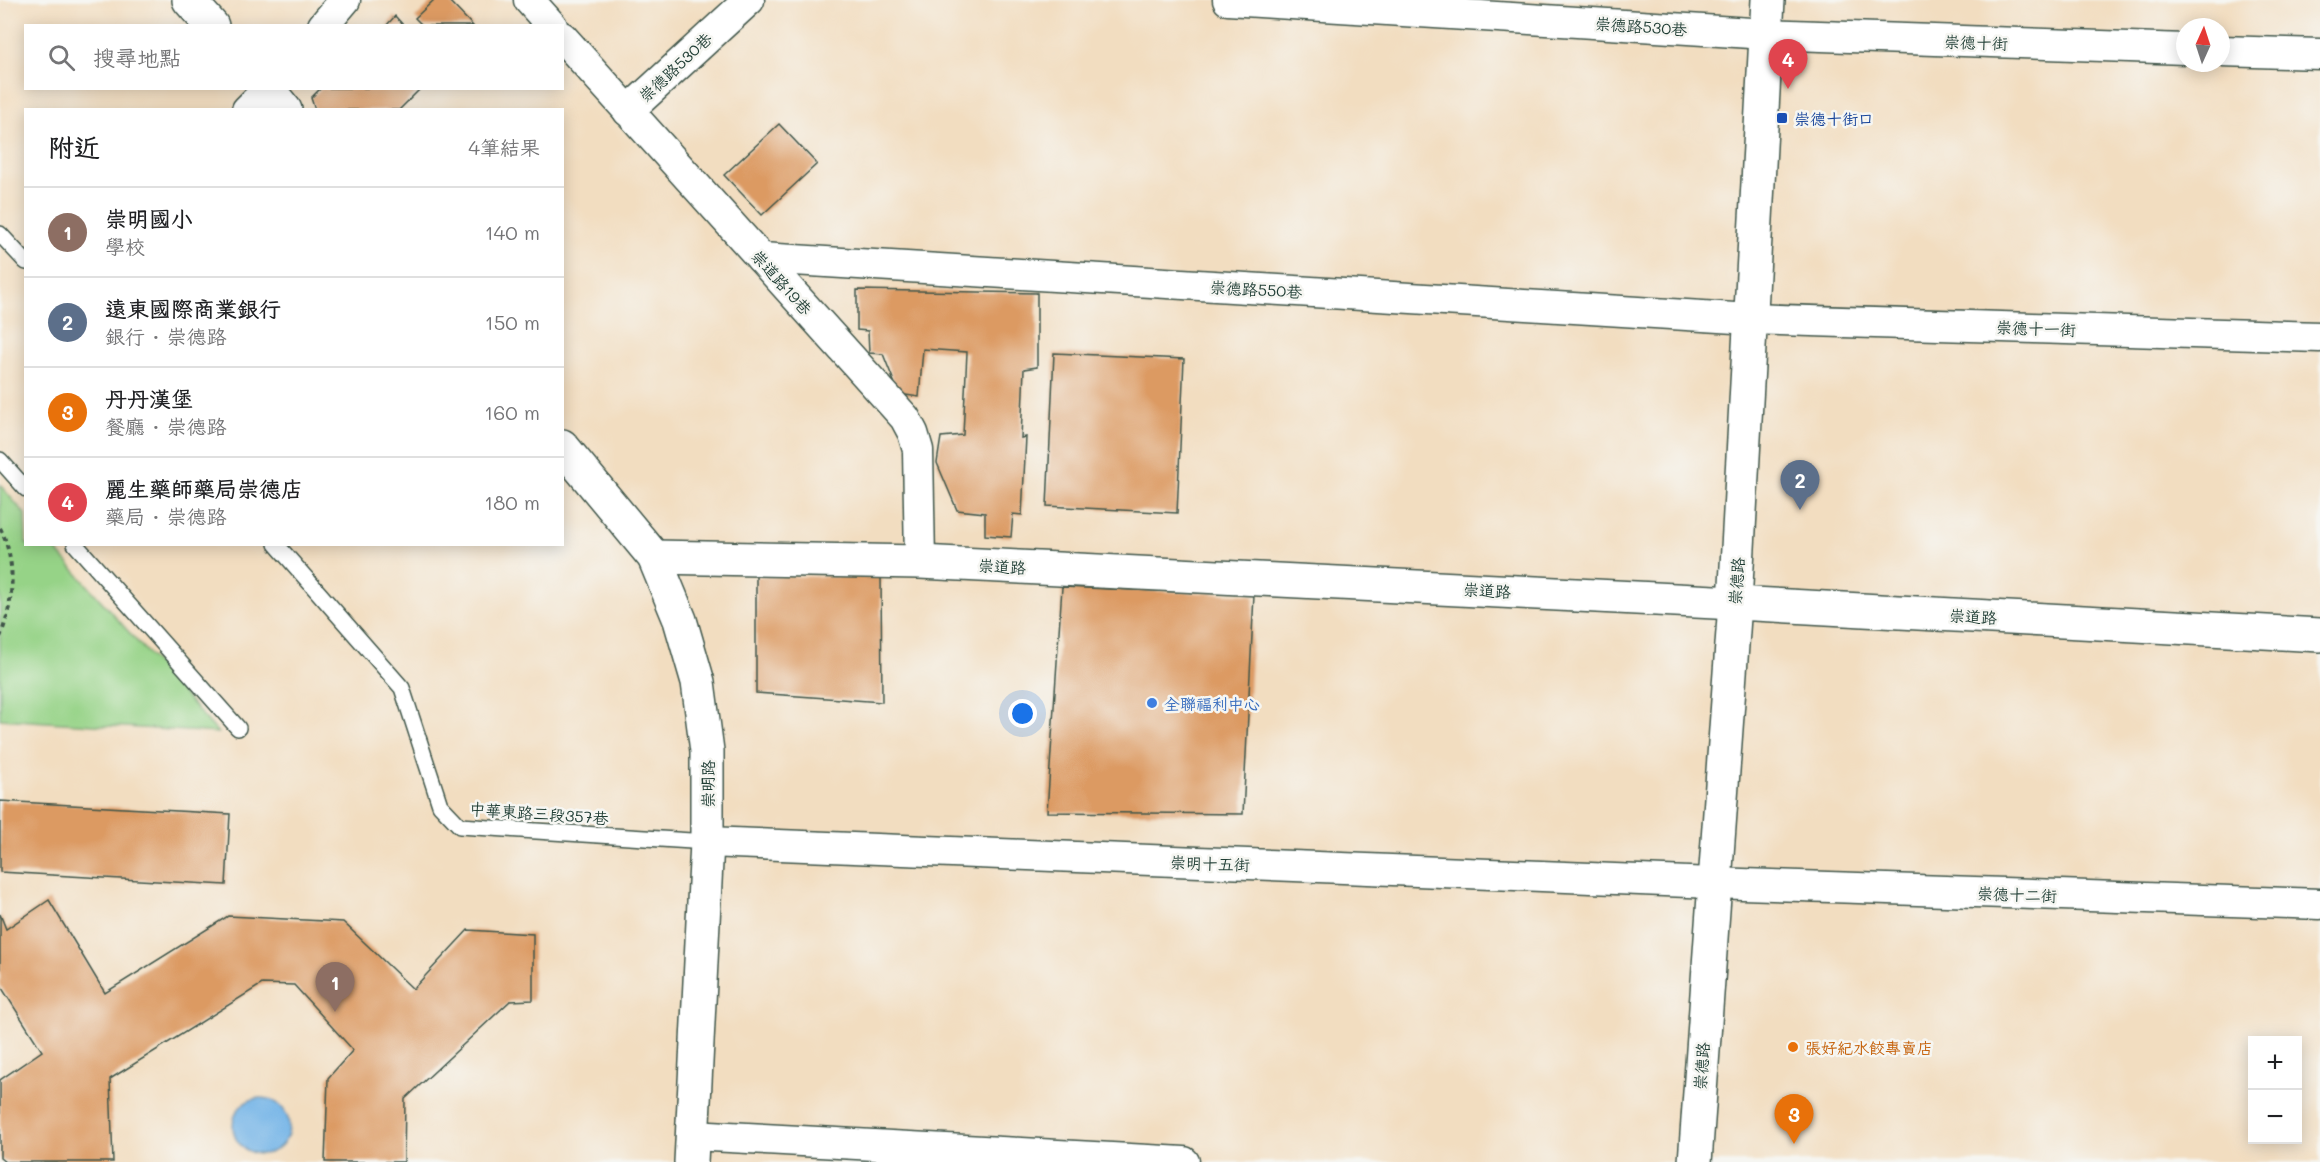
<!DOCTYPE html>
<html lang="zh-TW">
<head>
<meta charset="utf-8">
<style>
  body { margin:0; font-family:Mali,"LXGW WenKai TC",sans-serif; background:#f6f6f6; color:#202124 }
  .controls { position:absolute; right:18px; bottom:18px; display:grid; overflow:hidden; border-radius:0px; box-shadow:0 3px 15px #0003 }
  .controls button { width:54px; height:54px; display:grid; place-items:center; padding:0; border:0; border-bottom:2px solid #e0e0e0; background:#fff; color:#202124; font:30px sans-serif }
  .compass { position:absolute; left:2176px; top:18px; width:54px; height:54px; border-radius:50%; background:#fff; box-shadow:0 3px 15px #0003; rotate:3deg }
  .you { position:absolute; left:1023px; top:714px; width:21px; height:21px; margin:-15px; border:4px solid #fff; border-radius:50%; background:#1a73e8; box-shadow:0 0 0 9px #1a73e833 }
  .badge { display:grid; place-items:center; width:39px; height:39px; border-radius:50%; background:#2563eb; color:#fff; font-size:20px; font-weight:700 }
  .pin { position:absolute; translate:-50% -50px; filter:drop-shadow(0 2px 3px #0008) }
  .pin::after { content:''; position:absolute; top:32px; width:21px; height:18px; background:inherit; clip-path:polygon(0 0,100% 0,50% 100%) }
  .list { margin:0; padding:0; list-style:none }
  h2 { display:flex; justify-content:space-between; align-items:center; height:78px; margin:0; padding:0 24px; font-size:26px }
  h2 small { font-size:20px; font-weight:400; color:#757577 }
  .list li { display:grid; grid-template-columns:39px 1fr auto; gap:18px; align-items:center; box-sizing:border-box; height:90px; padding:0 24px; border-top:2px solid #e0e0e0 }
  .list b { display:block; font-size:22px; white-space:nowrap }
  .list p { margin:0; font-size:20px; white-space:nowrap; color:#757577 }
  .list em { font-size:20px; font-style:normal; color:#757577 }
  .icon { flex:none; width:33px; height:33px; fill:none; stroke:currentColor; stroke-width:2; stroke-linecap:round; stroke-linejoin:round }
  .map { position:relative; flex:none; width:2320px; height:1162px; overflow:hidden }
  .search { position:absolute; background:#fff; box-shadow:0 3px 15px #0003; left:24px; top:24px; width:540px; height:66px; display:flex; align-items:center; gap:15px; box-sizing:border-box; padding:0 21px; border-radius:0px; color:#757577; font-size:22px }
  .panel { position:absolute; background:#fff; box-shadow:0 3px 15px #0003; left:24px; top:108px; width:540px; height:438px; border-radius:0px }
  .map>svg:first-child { display:block }
</style>
</head>
<body>
<div class="map">
<svg width="2320" height="1162" viewBox="0 0 2320 1162">
  <rect width="100%" height="100%" fill="#f6f6f2"/>
  <filter id="ink" filterUnits="userSpaceOnUse"><feTurbulence type="fractalNoise" baseFrequency=".0167" numOctaves="2"/><feDisplacementMap in="SourceGraphic" scale="12" xChannelSelector="R" yChannelSelector="G"/><feConvolveMatrix kernelMatrix="1 2 1 2 8 2 1 2 1" color-interpolation-filters="sRGB"/></filter>
  <filter id="wash" filterUnits="userSpaceOnUse"><feTurbulence type="fractalNoise" baseFrequency=".008" numOctaves="4" result="noise"/><feDisplacementMap in="SourceGraphic" scale="24" xChannelSelector="R" yChannelSelector="G"/><feGaussianBlur stdDeviation="1.35" result="paint"/><feColorMatrix in="noise" values="0 0 0 0 0 0 0 0 0 0 0 0 0 0 0 0 0 1.4 0 .05"/><feComposite in="paint" operator="in"/></filter>
  <g filter="url(#wash)">
    <rect width="100%" height="100%" fill="#f2ddc0"/>
    <polygon fill="#96d387" stroke="#5a885e" stroke-width="1.5" points="0,485 25,514 26,544 52,545 218,733 0,719"/>
    <circle fill="#73b4e7" stroke="#49788e" stroke-width="1.5" cx="261" cy="1126" r="28"/>
    <g id="blocks">
      <g fill="#dc9a62">
        <polygon points="434,0 448,0 473,26 423,26 415,18"/>
        <polygon points="395,16 404,26 386,26"/>
        <polygon points="321,88 421,88 399,110 315,110 311,98"/>
        <polygon points="779,124 817,164 762,215 724,175"/>
        <polygon points="857,290 1037,293 1037,367 1024,369 1021,438 1026,437 1022,515 1013,514 1011,537 985,535 985,513 957,510 937,463 941,437 963,435 967,352 923,349 919,397 899,394 883,354 869,353 868,331 857,330"/>
        <polygon points="1054,353 1184,359 1177,513 1047,506"/>
        <polygon points="756,576 881,577 882,702 756,693"/>
        <polygon points="1062,587 1254,595 1243,814 1047,812"/>
        <polygon points="0,801 230,814 226,885 0,872"/>
        <polygon points="49,900 105,993 228,916 343,922 413,989 468,930 533,934 533,1000 510,1001 405,1099 404,1162 325,1162 328,1078 353,1050 294,985 262,984 110,1079 113,1162 5,1162 0,1158 0,1080 42,1051 0,985 0,914 6,929"/>
      </g>
    </g>
  </g>
  <g filter="url(#ink)">
    <use href="#blocks" fill-opacity="0" stroke="#3f5549" stroke-width="1.5"/>
    <g fill="none" stroke-linecap="round" stroke-linejoin="round">
      <g stroke="#3f5549" stroke-width="18">
        <g id="service">
          <polyline points="0,234 26,262"/>
          <polyline points="0,460 26,489"/>
          <polyline points="75,544 238,728"/>
          <polyline points="276,544 402,688 440,805 460,826 707,842"/>
        </g>
      </g>
      <g stroke="#3f5549" stroke-width="33">
        <g id="minor">
          <polyline points="529,0 552,26"/>
          <polyline points="1228,0 1767,34 2185,49"/>
          <polyline points="323,26 345,0"/>
          <polyline points="562,37 905,418 913,433 918,450 920,562"/>
          <polyline points="2221,51 2320,54"/>
          <polyline points="247,110 269,88"/>
          <polyline points="628,111 749,0"/>
          <polyline points="761,258 1751,319 2320,337"/>
          <polyline points="707,842 1713,883 2320,904"/>
          <polyline points="692,1135 1184,1162"/>
        </g>
      </g>
      <g stroke="#3f5549" stroke-width="36">
        <g id="tertiary">
          <polyline points="189,0 212,26"/>
          <polyline points="267,88 285,110"/>
          <polyline points="562,446 654,557 680,620 698,682 707,751 707,842 691,1162"/>
          <polyline points="654,557 920,562 1735,603 2320,635"/>
          <polyline points="1695,1162 1735,603 1768,0"/>
        </g>
      </g>
      <path stroke="#3f5549" stroke-width="4" stroke-dasharray="4.5 4.5" stroke-linecap="butt" d="M0 528C17 561 14 603 0 637"/>
      <use href="#service" stroke="#fff" stroke-width="15"/>
      <use href="#minor" stroke="#fff" stroke-width="30"/>
      <use href="#tertiary" stroke="#fff" stroke-width="33"/>
    </g>
  </g>
  <rect fill="#1a4fb4" stroke="#f6f6f2" stroke-width="2" x="1776" y="112" width="12" height="12" rx="3"/>
  <circle fill="#3f7fe0" stroke="#f6f6f2" stroke-width="2" cx="1152" cy="703" r="6"/>
  <circle fill="#e8710a" stroke="#f6f6f2" stroke-width="2" cx="1793" cy="1047" r="6"/>
  <g text-anchor="middle" dominant-baseline="central" stroke-width="5" stroke-linejoin="round" paint-order="stroke">
    <g font-size="16" fill="#1f3d34" stroke="#f6f6f2">
      <text transform="translate(1641 26) rotate(4)">崇德路530巷</text>
      <text transform="translate(1976 42) rotate(2)">崇德十街</text>
      <text transform="translate(675 67) rotate(-43)">崇德路530巷</text>
      <text transform="translate(782 282) rotate(48)">崇道路19巷</text>
      <text transform="translate(1256 289) rotate(3)">崇德路550巷</text>
      <text transform="translate(2036 328) rotate(2)">崇德十一街</text>
      <text transform="translate(1002 566) rotate(3)">崇道路</text>
      <text transform="translate(1736 581) rotate(-86)">崇德路</text>
      <text transform="translate(1487 590) rotate(3)">崇道路</text>
      <text transform="translate(1973 616) rotate(3)">崇道路</text>
      <text transform="translate(707 784) rotate(-90)">崇明路</text>
      <text transform="translate(539 813) rotate(4)">中華東路三段357巷</text>
      <text transform="translate(1210 863) rotate(2)">崇明十五街</text>
      <text transform="translate(2017 894) rotate(2)">崇德十二街</text>
      <text transform="translate(1701 1066) rotate(-86)">崇德路</text>
    </g>
    <g font-size="16" fill="#164399" stroke="#f6f6f2" text-anchor="start">
      <text x="1794" y="118">崇德十街口</text>
    </g>
    <g font-size="16" fill="#366cbe" stroke="#f6f6f2" text-anchor="start">
      <text x="1164" y="703">全聯福利中心</text>
    </g>
    <g font-size="16" fill="#c56008" stroke="#f6f6f2" text-anchor="start">
      <text x="1805" y="1047">張好紀水餃專賣店</text>
    </g>
  </g>
</svg>
<div class="controls">
<button>+</button>
<button>−</button>
</div>
<svg class="compass" viewBox="-18 -18 36 36"><path d="M0-13l5 13h-10z" fill="#e53935"/><path d="M0 13l5-13h-10z" fill="#757577"/></svg>
<div class="you"></div>
<div class="pin badge" style="left:335px;top:1012px;background:#8d6e63">1</div>
<div class="pin badge" style="left:1800px;top:510px;background:#5c6f8a">2</div>
<div class="pin badge" style="left:1794px;top:1144px;background:#e8710a">3</div>
<div class="pin badge" style="left:1788px;top:89px;background:#e0444e">4</div>
<div class="search"><svg class="icon" aria-label="search" viewBox="0 0 24 24"><circle cx="10" cy="10" r="6"/><path d="M15 15l6 6"/></svg>搜尋地點</div>
<section class="panel">
<h2>附近<small>4筆結果</small></h2>
<ul class="list">
<li><span class="badge" style="background:#8d6e63">1</span><div><b>崇明國小</b><p>學校</p></div><em>140 m</em></li>
<li><span class="badge" style="background:#5c6f8a">2</span><div><b>遠東國際商業銀行</b><p>銀行 · 崇德路</p></div><em>150 m</em></li>
<li><span class="badge" style="background:#e8710a">3</span><div><b>丹丹漢堡</b><p>餐廳 · 崇德路</p></div><em>160 m</em></li>
<li><span class="badge" style="background:#e0444e">4</span><div><b>麗生藥師藥局崇德店</b><p>藥局 · 崇德路</p></div><em>180 m</em></li>
</ul>
</section>
</div>
</body>
</html>
